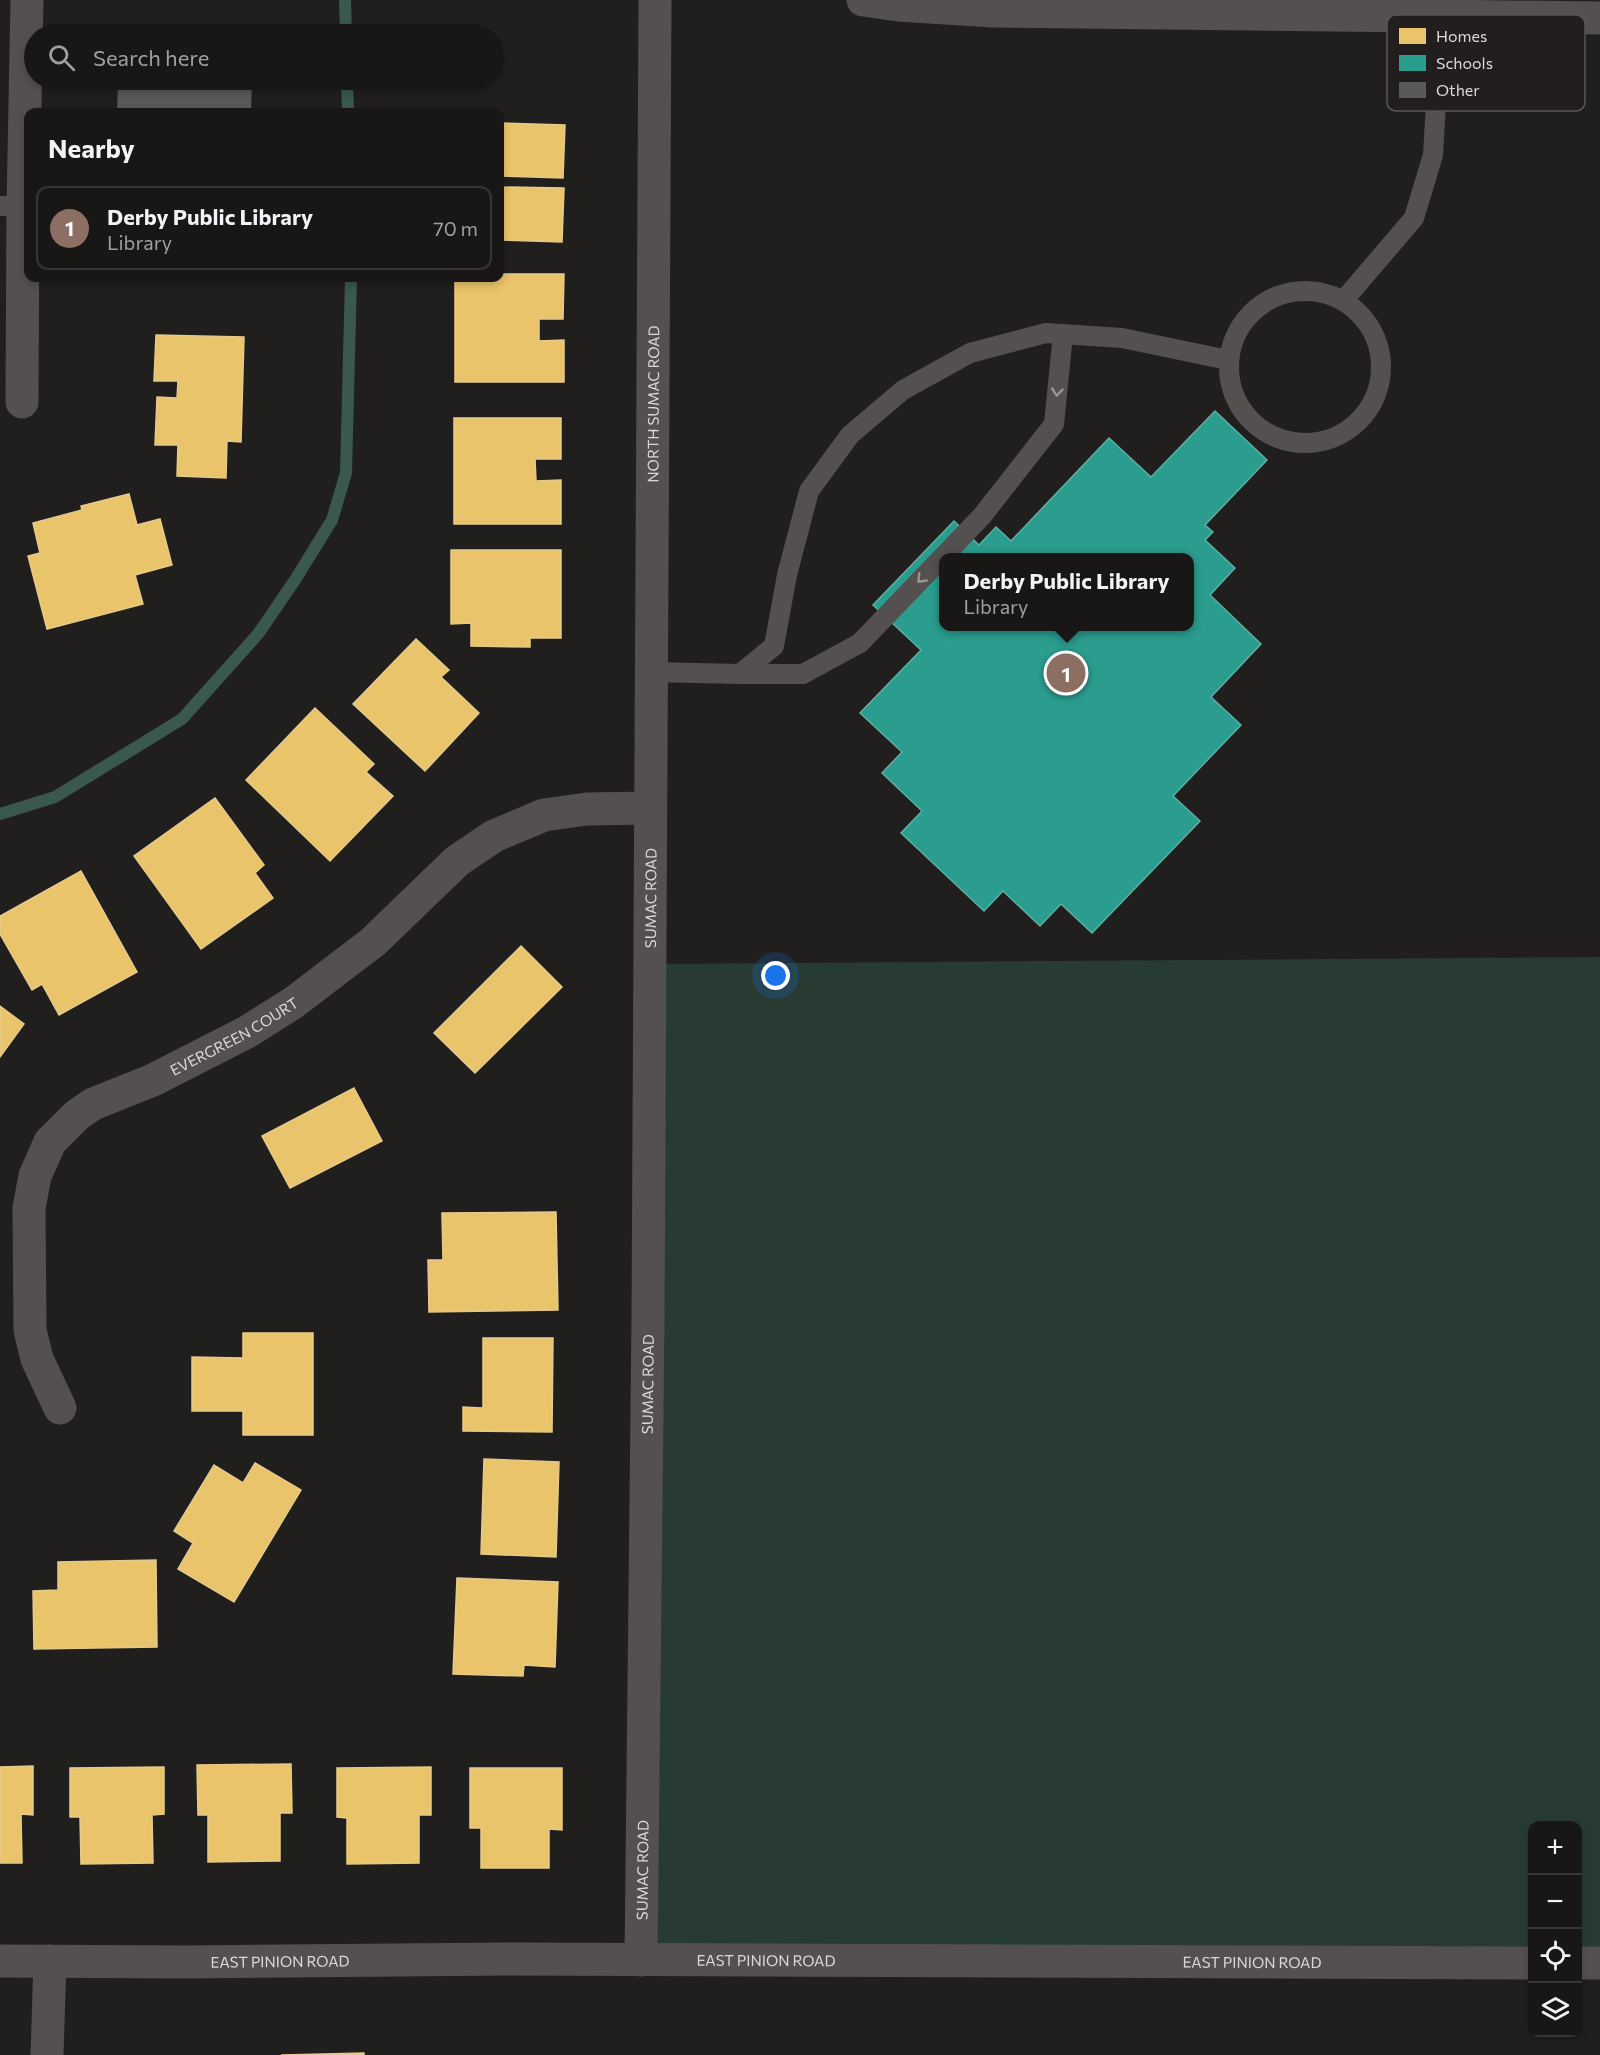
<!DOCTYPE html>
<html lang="en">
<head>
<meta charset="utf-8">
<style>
  body { margin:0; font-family:Commissioner,sans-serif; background:#252423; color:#f1f3f6 }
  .controls { position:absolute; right:18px; bottom:18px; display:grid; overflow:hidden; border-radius:12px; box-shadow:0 3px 9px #0003 }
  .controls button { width:54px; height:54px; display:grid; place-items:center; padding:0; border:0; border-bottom:2px solid #363635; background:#181716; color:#f1f3f6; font:30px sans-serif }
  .you { position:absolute; left:776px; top:976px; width:21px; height:21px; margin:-15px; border:4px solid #fff; border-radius:50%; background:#1a73e8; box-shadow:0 0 0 9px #1a73e833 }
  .badge { display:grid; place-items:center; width:39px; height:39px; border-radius:50%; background:#9a9897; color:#fff; font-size:20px; font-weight:700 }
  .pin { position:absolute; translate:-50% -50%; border:3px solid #fff; box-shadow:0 2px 6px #0006 }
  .popup { position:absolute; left:939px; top:553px; width:255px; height:78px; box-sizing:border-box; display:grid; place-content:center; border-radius:12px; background:#181716; filter:drop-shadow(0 2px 4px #0005); font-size:20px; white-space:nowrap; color:#9f9fa1 }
  .popup b { font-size:22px; color:#f1f3f6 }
  .popup::after { content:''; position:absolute; left:50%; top:100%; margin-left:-12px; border:12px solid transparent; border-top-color:#181716 }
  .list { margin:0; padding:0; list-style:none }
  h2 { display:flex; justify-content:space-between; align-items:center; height:78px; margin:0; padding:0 24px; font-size:26px }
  h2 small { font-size:20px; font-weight:400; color:#9f9fa1 }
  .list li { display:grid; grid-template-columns:39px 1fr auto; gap:18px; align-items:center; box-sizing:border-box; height:84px; margin:0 12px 12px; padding:0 12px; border:2px solid #363635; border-radius:12px }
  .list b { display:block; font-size:22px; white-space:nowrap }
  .list p { margin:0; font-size:20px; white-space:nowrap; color:#9f9fa1 }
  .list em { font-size:20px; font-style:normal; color:#9f9fa1 }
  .icon { flex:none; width:33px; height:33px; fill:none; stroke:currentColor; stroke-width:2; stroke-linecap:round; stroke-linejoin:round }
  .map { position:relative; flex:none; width:1600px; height:2055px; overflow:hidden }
  .search { position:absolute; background:#181716; box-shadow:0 3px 9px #0003; left:24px; top:24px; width:480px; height:66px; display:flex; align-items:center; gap:15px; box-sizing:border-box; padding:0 21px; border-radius:33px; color:#9f9fa1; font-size:22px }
  .panel { position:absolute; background:#181716; box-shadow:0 3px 9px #0003; left:24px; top:108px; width:480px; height:174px; border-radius:12px }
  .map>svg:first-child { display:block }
</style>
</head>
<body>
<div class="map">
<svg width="1600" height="2055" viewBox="0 0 1600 2055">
  <rect width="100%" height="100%" fill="#201f1e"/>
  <polygon fill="#283b32" points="1600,957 1600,1963 1578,1963 1578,1826 1532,1826 1532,1963 641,1960 649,964"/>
  <g fill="#e9c46a" stroke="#e5ca8b" stroke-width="1.5">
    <polygon points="500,123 565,125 563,178 500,176"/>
    <polygon points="500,187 564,188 562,242 500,240"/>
    <polygon points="500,274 564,274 563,319 539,319 539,341 564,340 564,382 455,382 455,278 500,278"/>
    <polygon points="156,335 244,337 241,442 227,441 226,478 177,476 178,445 155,445 157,397 177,398 178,381 154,381"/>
    <polygon points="454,418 561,418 561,459 535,459 536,481 561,480 561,524 454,524"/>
    <polygon points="129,494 137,525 160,519 172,565 135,575 143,604 47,629 28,556 40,553 33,523 82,510 81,506"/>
    <polygon points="451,550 561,550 561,638 530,638 530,647 471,646 471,623 451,624"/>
    <polygon points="416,639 449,670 441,677 479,713 425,771 353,704"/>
    <polygon points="315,708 374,764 366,772 393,796 330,861 246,780"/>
    <polygon points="215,798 264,865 255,873 273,898 201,949 134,856"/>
    <polygon points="81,871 137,972 59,1015 42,984 32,990 0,934 0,916"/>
    <polygon points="521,946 562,987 475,1073 434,1033"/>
    <polygon points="0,1006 24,1024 0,1057"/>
    <polygon points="354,1088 382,1141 290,1188 262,1136"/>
    <polygon points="556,1212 558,1310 429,1312 428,1260 443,1260 442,1213"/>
    <polygon points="243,1333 313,1333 313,1435 243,1435 243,1411 192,1411 192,1357 243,1358"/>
    <polygon points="483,1338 553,1338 552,1432 463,1431 463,1407 483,1408"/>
    <polygon points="484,1459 559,1462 556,1557 481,1554"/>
    <polygon points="255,1463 301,1490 234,1602 178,1569 193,1543 174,1531 214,1465 243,1483"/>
    <polygon points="156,1560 157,1647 34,1649 33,1591 58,1590 58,1562"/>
    <polygon points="457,1578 558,1582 555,1667 524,1665 523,1676 453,1674"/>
    <polygon points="291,1764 292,1813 280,1813 280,1861 208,1862 208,1815 198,1815 197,1765"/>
    <polygon points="33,1766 33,1815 21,1814 22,1863 0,1863 0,1767"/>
    <polygon points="164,1767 164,1814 152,1815 153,1863 81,1864 80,1817 70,1817 70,1768"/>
    <polygon points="431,1767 431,1815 419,1815 419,1863 347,1864 347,1818 337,1817 337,1768"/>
    <polygon points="470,1768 562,1768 562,1830 549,1829 549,1868 481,1868 481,1828 470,1828"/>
    <polygon points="364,2053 364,2055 281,2055"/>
  </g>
  <path fill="#2a9d8f" stroke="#5fafa5" stroke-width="1.5" fill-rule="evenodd" d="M1215 411 1267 460 1205 525 1213 532 1205 540 1235 568 1210 595 1261 644 1211 697 1241 725 1173 796 1200 821 1092 933 1061 904 1040 926 1003 891 984 911 901 833 922 811 882 773 902 752 860 713 921 650 873 605 954 521 979 545 996 527 1011 541 1109 438 1151 477ZM943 558H1189V626H943Z"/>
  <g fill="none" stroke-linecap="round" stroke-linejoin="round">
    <g stroke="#3a584b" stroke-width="12">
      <polyline points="345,0 346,34"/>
      <polyline points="347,80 348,112"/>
      <polyline points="0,814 55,797 182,719 258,634 295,580 332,520 346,473 351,278"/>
    </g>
  </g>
  <g fill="#5a5959">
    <polygon points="119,30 245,32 245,34 119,34"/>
    <polygon points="118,80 252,80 251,112 117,112"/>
  </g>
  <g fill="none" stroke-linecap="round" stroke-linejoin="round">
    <g stroke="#555050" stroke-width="20">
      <polyline points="0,206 23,206"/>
      <circle cx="1305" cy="367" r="76"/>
      <polyline points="1343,301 1414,218 1433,155 1441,16"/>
      <polyline points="651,672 740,674 774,646 787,575 809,491 850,435 903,390 970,353 1046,333 1122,338 1228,360"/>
      <polyline points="740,674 803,674 860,643 982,516 1054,424 1063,334"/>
    </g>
    <g stroke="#555050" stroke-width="33">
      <polyline points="863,0 898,5 993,11 1600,18"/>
      <polyline points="22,402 23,206 27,0"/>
      <path id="s1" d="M60 1408 37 1359 30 1330 29 1208 35 1176 50 1142 77 1115 93 1104 153 1080 247 1032 293 1003 373 942 457 861 494 836 544 815 587 809 650 808"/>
      <path id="s2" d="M641 1960 648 1318 655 0"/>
      <path id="s3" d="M0 1961 186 1962 511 1959 1532 1963"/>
      <polyline points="1578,1963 1600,1963"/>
      <polyline points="47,2055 50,1961"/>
    </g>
  </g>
  <defs><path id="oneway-chevron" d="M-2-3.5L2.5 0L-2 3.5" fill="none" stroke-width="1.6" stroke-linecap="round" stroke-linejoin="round" transform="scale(1.5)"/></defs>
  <g stroke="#989494">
    <use href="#oneway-chevron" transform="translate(1057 392) rotate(96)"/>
    <use href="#oneway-chevron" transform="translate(921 579) rotate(134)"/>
  </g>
  <g text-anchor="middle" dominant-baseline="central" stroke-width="6" stroke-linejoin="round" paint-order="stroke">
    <g font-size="15" fill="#dbd9d8" stroke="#211e1d">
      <text stroke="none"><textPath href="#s2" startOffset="1556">NORTH SUMAC ROAD</textPath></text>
      <text stroke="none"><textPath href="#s2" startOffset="1062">SUMAC ROAD</textPath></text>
      <text stroke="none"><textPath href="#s1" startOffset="490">EVERGREEN COURT</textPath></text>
      <text stroke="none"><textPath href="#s2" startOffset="576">SUMAC ROAD</textPath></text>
      <text stroke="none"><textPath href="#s2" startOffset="90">SUMAC ROAD</textPath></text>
      <text stroke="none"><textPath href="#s3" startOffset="766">EAST PINION ROAD</textPath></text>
      <text stroke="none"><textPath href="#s3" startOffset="280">EAST PINION ROAD</textPath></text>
      <text stroke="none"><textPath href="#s3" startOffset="1252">EAST PINION ROAD</textPath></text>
    </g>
  </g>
  <rect x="1387" y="15" width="198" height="96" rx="9" fill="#211e1d" stroke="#595655" stroke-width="1.5"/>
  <rect x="1399" y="28" width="27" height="16" fill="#e9c46a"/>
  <rect x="1399" y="55" width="27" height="16" fill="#2a9d8f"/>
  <rect x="1399" y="82" width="27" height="16" fill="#5a5959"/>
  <g font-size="16" fill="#dbd9d8">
    <text x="1436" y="42">Homes</text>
    <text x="1436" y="69">Schools</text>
    <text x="1436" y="96">Other</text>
  </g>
</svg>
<div class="controls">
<button>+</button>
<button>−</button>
<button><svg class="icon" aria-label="locate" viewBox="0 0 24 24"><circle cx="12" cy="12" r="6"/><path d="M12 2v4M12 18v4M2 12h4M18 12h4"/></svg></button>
<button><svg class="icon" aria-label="layers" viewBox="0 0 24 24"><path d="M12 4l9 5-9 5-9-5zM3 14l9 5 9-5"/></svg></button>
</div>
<div class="you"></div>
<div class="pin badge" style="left:1066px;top:673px;background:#8d6e63">1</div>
<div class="popup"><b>Derby Public Library</b>Library</div>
<div class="search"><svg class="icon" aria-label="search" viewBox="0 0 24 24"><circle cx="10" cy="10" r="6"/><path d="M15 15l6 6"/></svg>Search here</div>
<section class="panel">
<h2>Nearby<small></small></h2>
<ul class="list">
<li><span class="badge" style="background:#8d6e63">1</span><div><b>Derby Public Library</b><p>Library</p></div><em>70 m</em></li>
</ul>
</section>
</div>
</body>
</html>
